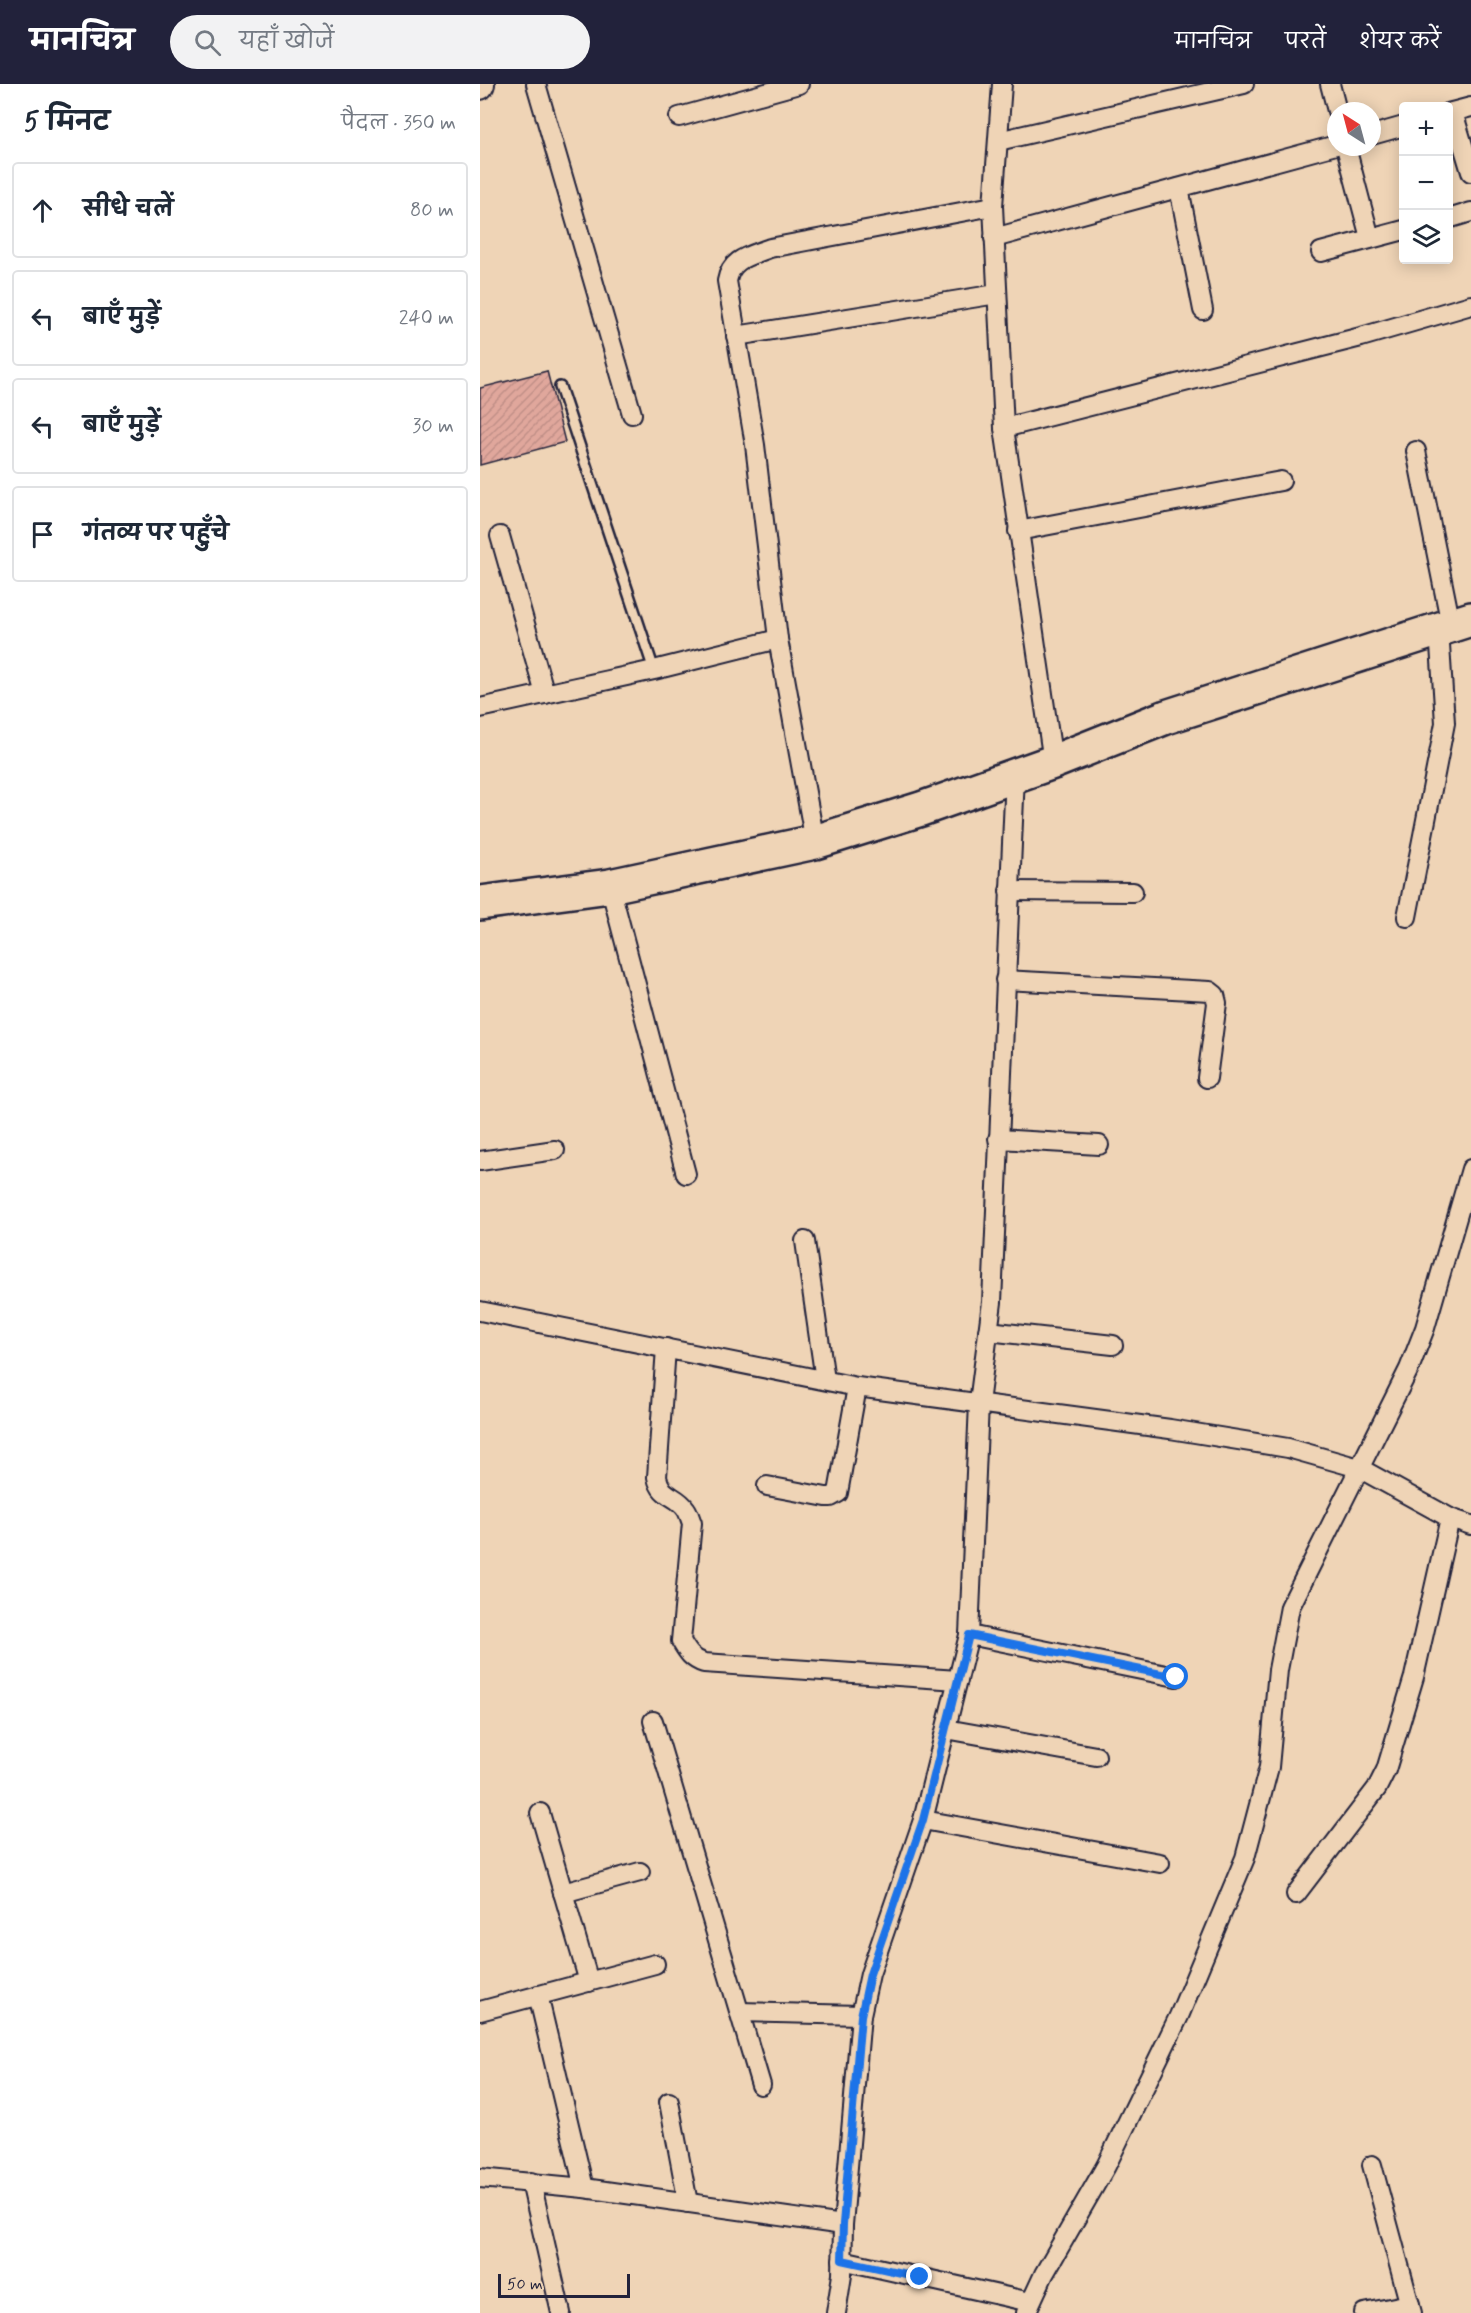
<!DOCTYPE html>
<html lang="hi">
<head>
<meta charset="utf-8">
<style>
  body { margin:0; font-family:Mynerve,"Playpen Sans Deva",sans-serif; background:#f2f2f3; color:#1f2937 }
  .controls { position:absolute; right:18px; top:18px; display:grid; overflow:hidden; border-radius:6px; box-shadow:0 3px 15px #0003 }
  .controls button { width:54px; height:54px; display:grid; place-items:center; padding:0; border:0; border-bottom:2px solid #e0e1e3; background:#fff; color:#1f2937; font:30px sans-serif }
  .compass { position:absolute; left:847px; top:18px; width:54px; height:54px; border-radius:50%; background:#fff; box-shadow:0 3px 15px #0003; rotate:324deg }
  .scale { position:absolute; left:18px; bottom:15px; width:132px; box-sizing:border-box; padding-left:6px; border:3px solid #22223b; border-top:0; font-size:16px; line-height:21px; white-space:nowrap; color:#22223b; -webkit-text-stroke:4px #efd4b6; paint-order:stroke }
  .stop { position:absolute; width:18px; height:18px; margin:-14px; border:4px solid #1a73e8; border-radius:50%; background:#fff }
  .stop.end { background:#1a73e8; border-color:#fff; box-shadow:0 2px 6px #0008 }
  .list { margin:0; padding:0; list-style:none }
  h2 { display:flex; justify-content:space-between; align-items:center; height:78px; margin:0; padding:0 24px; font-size:26px }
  h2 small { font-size:20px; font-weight:400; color:#747a83 }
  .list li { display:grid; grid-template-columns:39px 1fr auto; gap:18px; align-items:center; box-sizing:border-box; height:96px; margin:0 12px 12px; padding:0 12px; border:2px solid #e0e1e3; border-radius:6px }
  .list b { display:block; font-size:22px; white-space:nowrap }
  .list em { font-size:20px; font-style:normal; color:#747a83 }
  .icon { flex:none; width:33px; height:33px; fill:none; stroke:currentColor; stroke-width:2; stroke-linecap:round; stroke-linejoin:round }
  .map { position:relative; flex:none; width:991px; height:2229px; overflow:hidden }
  header { display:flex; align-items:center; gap:36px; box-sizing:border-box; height:84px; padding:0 30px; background:#22223b; color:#fff }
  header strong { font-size:28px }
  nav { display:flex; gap:33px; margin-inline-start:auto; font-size:21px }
  .search { width:420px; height:54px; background:#f2f2f3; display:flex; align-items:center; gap:15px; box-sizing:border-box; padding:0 21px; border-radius:33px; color:#747a83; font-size:22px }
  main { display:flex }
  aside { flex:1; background:#fff }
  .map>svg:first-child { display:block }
</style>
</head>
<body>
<header>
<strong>मानचित्र</strong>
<div class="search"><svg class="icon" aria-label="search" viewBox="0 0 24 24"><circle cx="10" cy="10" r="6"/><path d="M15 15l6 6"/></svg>यहाँ खोजें</div>
<nav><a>मानचित्र</a><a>परतें</a><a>शेयर करें</a></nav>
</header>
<main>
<aside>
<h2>5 मिनट<small>पैदल · 350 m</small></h2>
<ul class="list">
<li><svg class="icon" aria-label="ahead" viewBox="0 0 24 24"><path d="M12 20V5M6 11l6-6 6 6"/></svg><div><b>सीधे चलें</b></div><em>80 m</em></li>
<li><svg class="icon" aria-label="left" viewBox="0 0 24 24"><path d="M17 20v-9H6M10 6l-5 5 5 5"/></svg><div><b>बाएँ मुड़ें</b></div><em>240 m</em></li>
<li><svg class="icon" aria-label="left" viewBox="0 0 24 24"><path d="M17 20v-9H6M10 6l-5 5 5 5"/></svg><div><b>बाएँ मुड़ें</b></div><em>30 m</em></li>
<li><svg class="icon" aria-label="arrive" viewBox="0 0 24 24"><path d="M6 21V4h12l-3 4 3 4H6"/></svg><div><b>गंतव्य पर पहुँचे</b></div></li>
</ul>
</aside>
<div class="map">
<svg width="991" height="2229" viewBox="0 0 991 2229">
  <defs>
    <pattern id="building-hatch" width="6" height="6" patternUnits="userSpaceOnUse" patternTransform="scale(1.5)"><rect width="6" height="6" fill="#e0a79c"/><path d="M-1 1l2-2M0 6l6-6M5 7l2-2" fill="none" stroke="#c08f87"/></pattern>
  </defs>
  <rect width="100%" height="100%" fill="#efd4b6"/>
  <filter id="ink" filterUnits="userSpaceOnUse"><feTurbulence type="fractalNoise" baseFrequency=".0167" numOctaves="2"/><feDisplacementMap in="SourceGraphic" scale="12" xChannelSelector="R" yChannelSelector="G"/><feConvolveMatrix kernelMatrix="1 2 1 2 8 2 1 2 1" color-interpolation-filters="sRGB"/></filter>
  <g filter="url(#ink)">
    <polygon fill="url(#building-hatch)" stroke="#22223b" stroke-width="1.5" points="67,287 85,358 0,381 0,304"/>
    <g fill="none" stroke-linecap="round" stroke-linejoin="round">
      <g stroke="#22223b" stroke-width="14">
        <polyline id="lane" points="80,303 174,586"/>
      </g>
      <g stroke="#22223b" stroke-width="22">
        <g id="street">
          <polyline points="56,0 152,330"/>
          <polyline points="522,0 513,122 524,344 573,678"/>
          <polyline points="850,0 857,27"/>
          <polyline points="973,28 991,88"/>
          <polyline points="968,29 991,23"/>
          <polyline points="199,33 319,0"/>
          <polyline points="892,51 924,42"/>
          <polyline points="518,57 764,0"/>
          <polyline points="866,63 890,154"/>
          <polyline points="699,104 723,226"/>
          <polyline points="968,135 991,128"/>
          <polyline points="514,154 856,61"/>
          <polyline points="841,168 924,146"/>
          <polyline points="256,252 517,210"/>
          <polyline points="524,344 881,253 991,221"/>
          <polyline points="936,367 971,541"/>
          <polyline points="538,447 801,397"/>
          <polyline points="20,452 65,610"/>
          <polyline points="0,624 174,586 298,555"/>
          <path d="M335 758 298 555 275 361 247 197C251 174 270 172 290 164L513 122"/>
          <polyline points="130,802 206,1090"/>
          <polyline points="529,807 653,808"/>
          <polyline points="927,833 965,639 959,545"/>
          <polyline points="525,896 730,907 735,911 737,919 727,994"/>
          <polyline points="518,1055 619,1061"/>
          <polyline points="0,1077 75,1066"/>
          <polyline points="325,1157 345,1296"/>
          <polyline points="0,1227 377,1303 690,1345 808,1364 879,1384 970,1434 991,1441"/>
          <polyline points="508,1247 633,1261"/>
          <path d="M186 1264 177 1393C181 1414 196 1410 206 1425 209 1429 210 1435 212 1439L201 1557C208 1569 212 1575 224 1579L478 1596"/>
          <polyline points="287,1402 346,1413 351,1413 358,1409 377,1303"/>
          <polyline points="489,1551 696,1593"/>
          <polyline points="173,1637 281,2001"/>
          <polyline points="466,1645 616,1672"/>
          <polyline points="60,1729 109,1898"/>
          <polyline points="443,1736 680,1779"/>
          <polyline points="83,1809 160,1788"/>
          <polyline points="816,1810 897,1704 906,1686 934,1593 970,1434"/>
          <polyline points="58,1911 104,2104"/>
          <polyline points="0,1927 175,1880"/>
          <polyline points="259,1928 381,1931"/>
          <polyline points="189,2018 208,2119"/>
          <polyline points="892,2081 932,2229"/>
          <polyline points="0,2094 104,2104 363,2141"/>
          <polyline points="51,2098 81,2229"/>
          <polyline points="362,2176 550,2218"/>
          <polyline points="356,2229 362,2191 363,2141 381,1931 390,1890 443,1736 489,1551 499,1319 512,1218 535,691"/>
          <polyline points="546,2229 564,2190 626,2082 699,1932 765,1774 789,1683 798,1586 810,1523 929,1285 945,1244 991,1085"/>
          <polyline points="884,2229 930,2220"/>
        </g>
      </g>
      <g stroke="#22223b" stroke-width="30">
        <polyline id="secondary" points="0,2 1,0"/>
      </g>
      <g stroke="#22223b" stroke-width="38">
        <polyline id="highway" points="0,819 130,802 335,758 441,725 573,678 686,633 991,535"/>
      </g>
      <use href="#lane" stroke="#efd4b6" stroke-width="9"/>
      <use href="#street" stroke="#efd4b6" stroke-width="18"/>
      <use href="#secondary" stroke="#efd4b6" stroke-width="26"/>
      <use href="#highway" stroke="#efd4b6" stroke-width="33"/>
    </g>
  </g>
  <g fill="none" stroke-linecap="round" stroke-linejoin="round" filter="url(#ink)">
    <polyline stroke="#1a73e8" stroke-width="8" points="440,2193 362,2176 363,2140 381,1932 390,1890 443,1736 489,1551 696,1593"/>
  </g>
</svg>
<div class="controls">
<button>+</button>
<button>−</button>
<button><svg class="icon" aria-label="layers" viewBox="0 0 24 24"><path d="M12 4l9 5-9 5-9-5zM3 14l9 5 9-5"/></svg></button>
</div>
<svg class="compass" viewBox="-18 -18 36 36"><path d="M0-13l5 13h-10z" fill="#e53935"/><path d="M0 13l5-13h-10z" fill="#747a83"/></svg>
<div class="scale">50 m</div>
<div class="stop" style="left:696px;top:1593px"></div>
<div class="stop end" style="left:440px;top:2193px"></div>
</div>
</main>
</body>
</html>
